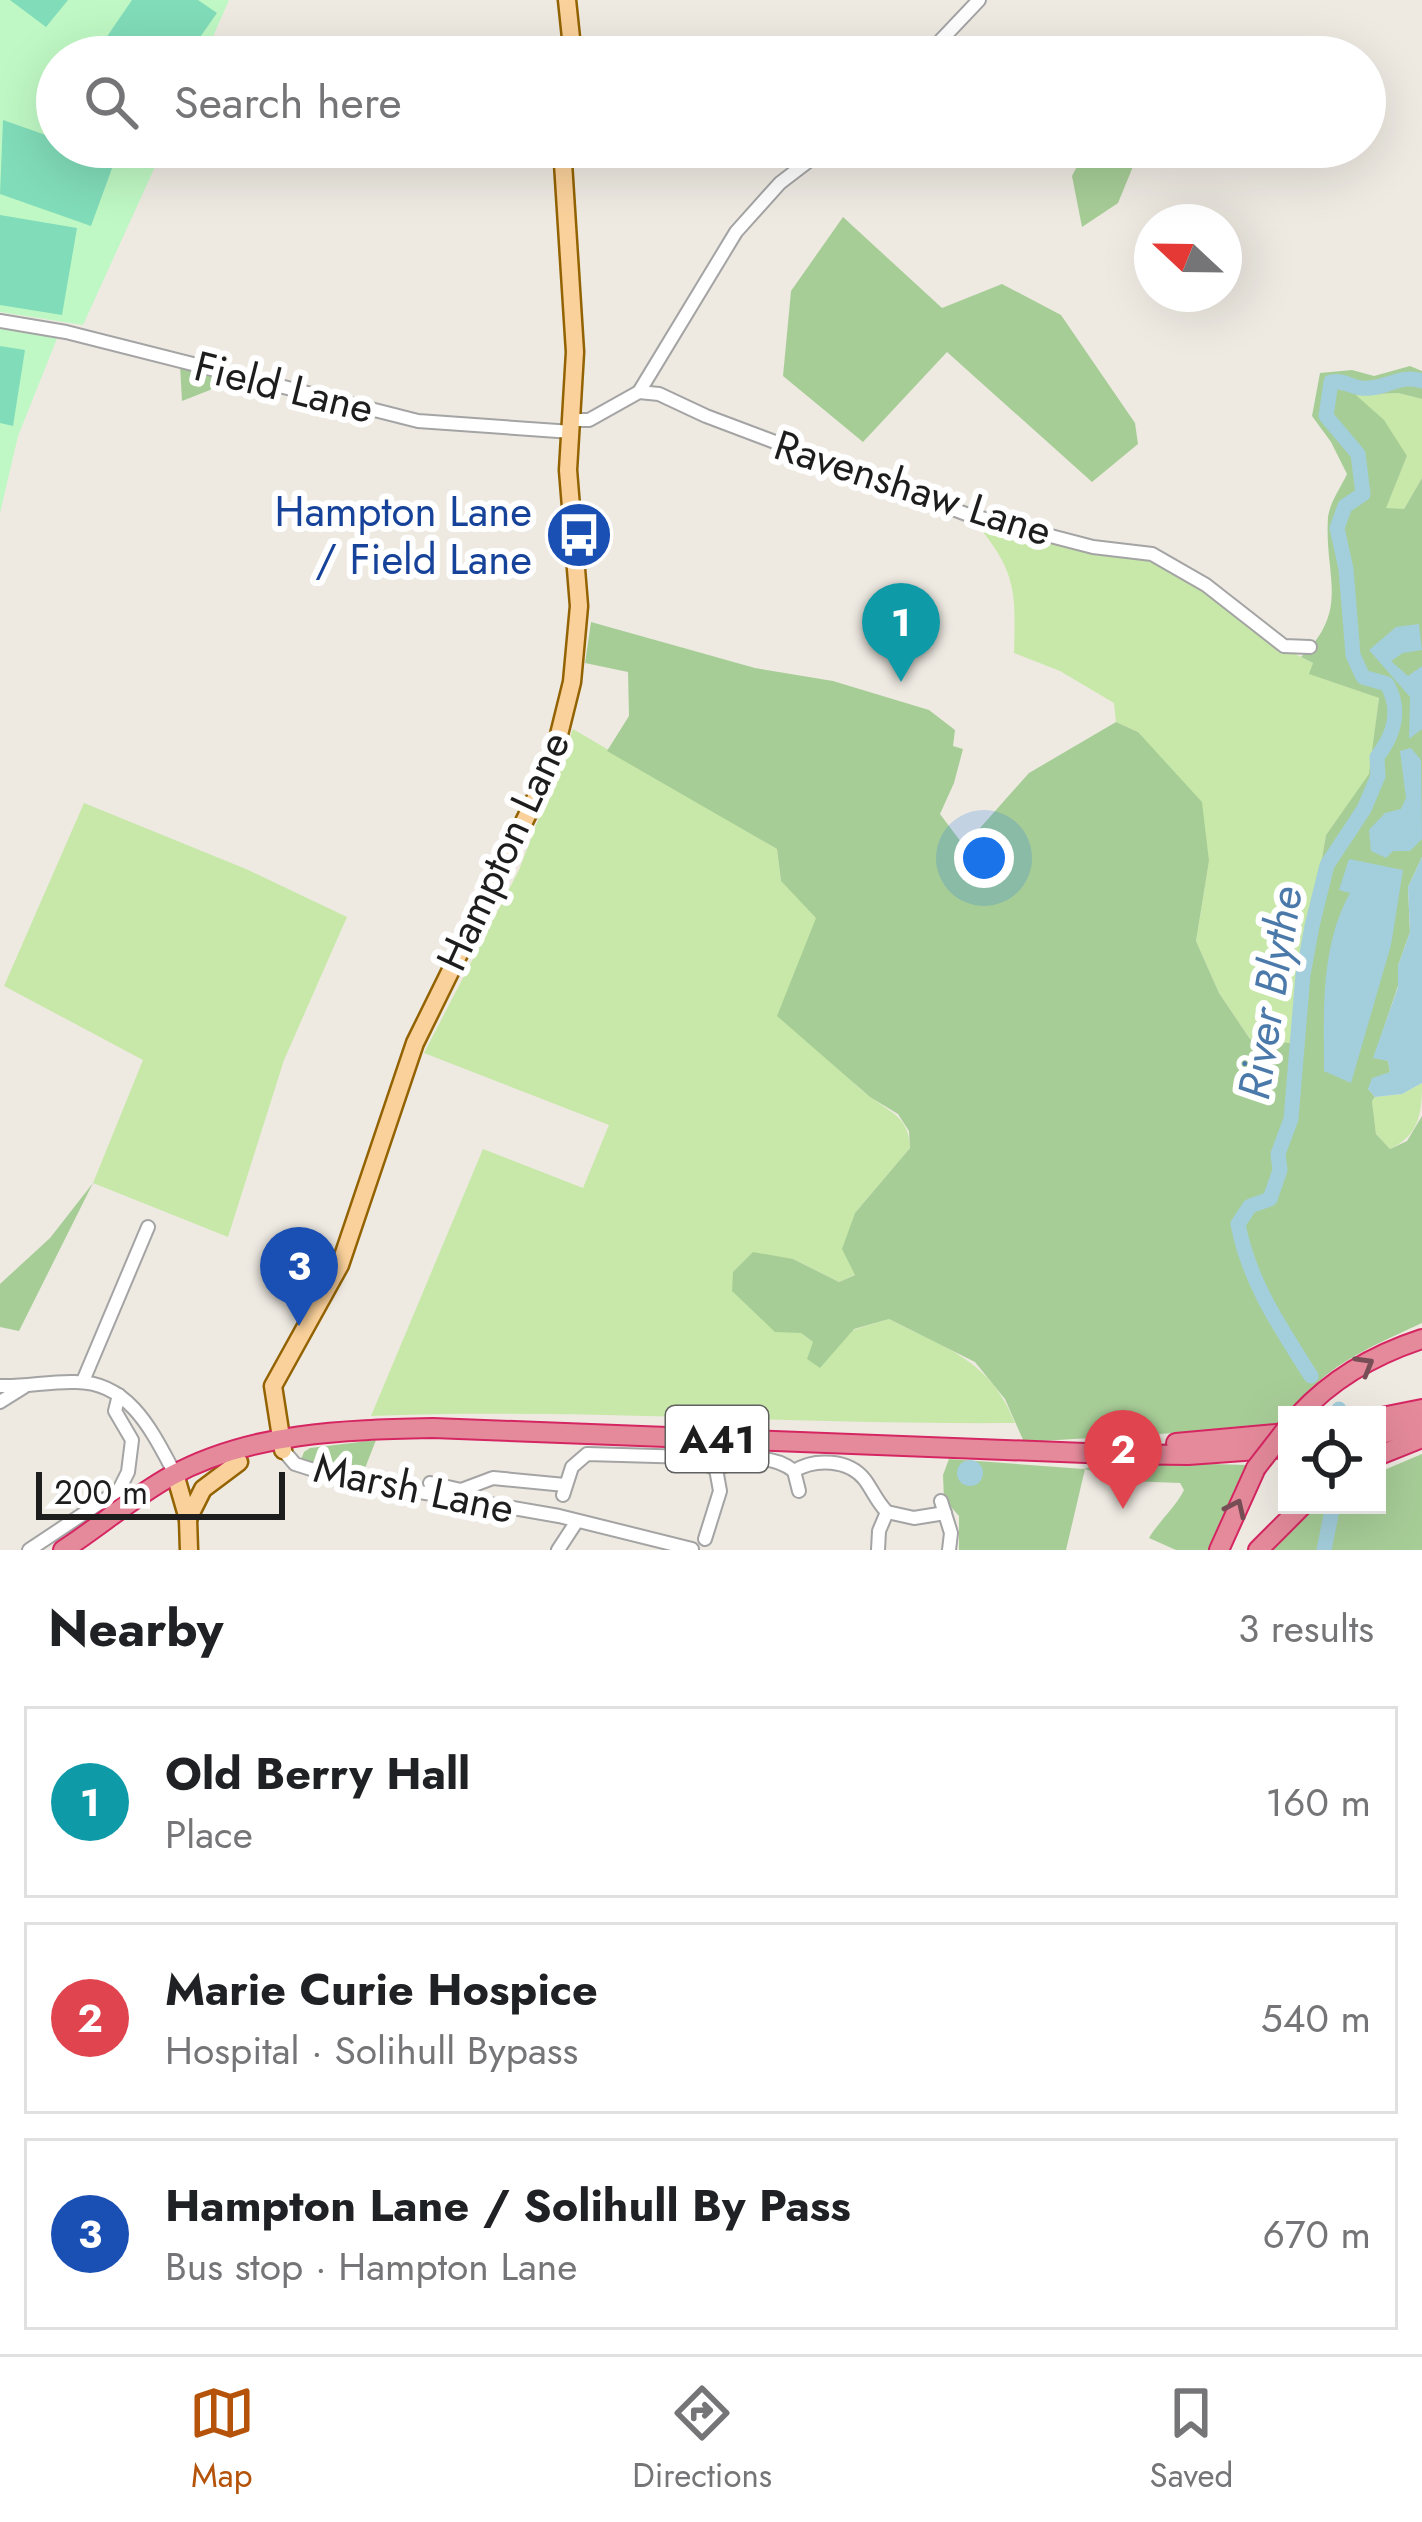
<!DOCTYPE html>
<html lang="en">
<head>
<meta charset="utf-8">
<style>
  body { margin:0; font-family:Jost,sans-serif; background:#f2f2f2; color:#202124 }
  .controls { position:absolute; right:36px; bottom:36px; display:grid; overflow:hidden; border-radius:0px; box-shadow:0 12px 48px #0002 }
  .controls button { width:108px; height:108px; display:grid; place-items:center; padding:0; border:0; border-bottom:3px solid #e0e0e0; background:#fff; color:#202124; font:60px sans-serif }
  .compass { position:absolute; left:1134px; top:204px; width:108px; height:108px; border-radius:50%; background:#fff; box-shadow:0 12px 48px #0002; rotate:292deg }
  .scale { position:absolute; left:36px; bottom:30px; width:249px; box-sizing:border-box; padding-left:12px; border:6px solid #1d1d1d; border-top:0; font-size:33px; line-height:42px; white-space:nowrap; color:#1d1d1d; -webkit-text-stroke:9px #fff; paint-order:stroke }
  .you { position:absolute; left:984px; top:858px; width:42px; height:42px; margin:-30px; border:9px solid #fff; border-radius:50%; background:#1a73e8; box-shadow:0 0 0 18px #1a73e833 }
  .badge { display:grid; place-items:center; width:78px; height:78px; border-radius:50%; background:#b45309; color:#fff; font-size:39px; font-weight:700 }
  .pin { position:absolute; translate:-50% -99px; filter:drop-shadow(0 3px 6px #0008) }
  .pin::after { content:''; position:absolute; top:63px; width:42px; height:36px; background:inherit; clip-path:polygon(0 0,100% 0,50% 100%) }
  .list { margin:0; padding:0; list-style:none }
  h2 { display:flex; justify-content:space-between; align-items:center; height:156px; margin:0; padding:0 48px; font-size:51px }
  h2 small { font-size:39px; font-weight:400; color:#757577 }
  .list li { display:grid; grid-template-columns:78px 1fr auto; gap:36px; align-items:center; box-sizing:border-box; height:192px; margin:0 24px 24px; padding:0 24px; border:3px solid #e0e0e0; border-radius:0px }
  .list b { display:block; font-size:45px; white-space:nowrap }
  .list p { margin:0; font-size:39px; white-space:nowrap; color:#757577 }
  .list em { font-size:39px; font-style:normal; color:#757577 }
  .icon { flex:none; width:66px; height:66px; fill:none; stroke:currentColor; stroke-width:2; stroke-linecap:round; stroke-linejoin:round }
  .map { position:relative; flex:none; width:1422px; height:1550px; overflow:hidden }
  .search { position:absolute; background:#fff; box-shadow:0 12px 48px #0002; left:36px; right:36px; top:36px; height:132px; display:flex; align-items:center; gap:30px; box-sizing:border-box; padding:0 42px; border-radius:66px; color:#757577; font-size:45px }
  .sheet { height:804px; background:#fff }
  nav { display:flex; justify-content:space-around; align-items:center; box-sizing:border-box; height:168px; border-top:3px solid #e0e0e0; background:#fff; font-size:33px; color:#757577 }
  nav a { display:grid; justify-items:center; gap:6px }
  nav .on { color:#b45309 }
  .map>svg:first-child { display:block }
</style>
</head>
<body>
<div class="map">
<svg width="1422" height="1550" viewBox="0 0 1422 1550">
  <rect width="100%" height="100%" fill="#eeeae2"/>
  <g fill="#c7e8a8">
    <polygon points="1398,393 1422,399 1422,478 1404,509 1385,509 1407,456 1354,395"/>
    <path d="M973 520C1028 532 1126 544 1173 570 1223 597 1261 639 1313 663L1310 674 1379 698 1370 774 1326 835 1290 1043 1250 1039 1219 993 1196 941 1209 861 1138 732 1116 722 1114 703 1060 671 1014 653C1016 589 1016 570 973 520Z"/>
    <path d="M573 729 777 849 781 881 816 917 829 1058C843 1071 856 1087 872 1098 893 1114 909 1118 910 1148L855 1213 856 1274 839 1282 793 1259 801 1333 813 1342 889 1319C946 1349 990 1359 1015 1423 800 1425 585 1408 371 1416L483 1149 583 1188 609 1125 424 1053 519 870Z"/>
    <polygon points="84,803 246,869 347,917 284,1060 228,1237 93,1183 143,1060 4,986"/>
    <path d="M1422 1083C1422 1114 1419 1135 1390 1149L1376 1134 1372 1101 1375 1097 1402 1094Z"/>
  </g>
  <g fill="#a7cd97">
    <polygon points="1087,147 1141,147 1118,203 1082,227 1072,176"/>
    <polygon points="843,217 942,308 1002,284 1061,315 1135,423 1138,444 1092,482 947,352 863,442 783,376 791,291"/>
    <polygon points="180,365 224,375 210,390 182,401"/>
    <path d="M1410 366 1422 371V399L1398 393 1356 395 1384 420 1407 456 1386 508 1404 509 1422 478V857L1408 887 1410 932 1398 966V986L1374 1057 1388 1061 1390 1072 1368 1089 1375 1097 1372 1101 1376 1134 1390 1149 1407 1141 1422 1116V1323C1353 1355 1325 1366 1276 1427L1024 1442 1005 1399 975 1362 889 1319 854 1329 820 1368 807 1359 813 1342 801 1333 775 1332 732 1291 733 1272 753 1252 793 1259 839 1282 855 1275 842 1249 855 1213 910 1148 909 1131 898 1114 870 1097 777 1016 816 918 781 881 777 849 607 751 629 716 628 672 585 663 591 622 755 668 833 681 929 710 955 730 953 746 963 749 954 783 940 814 964 846 1029 773 1116 722 1138 732 1202 802 1209 861 1196 941 1219 993 1250 1039 1290 1043 1326 835 1369 774 1379 698 1309 674 1313 663 1301 657C1351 609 1324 577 1328 517 1330 502 1341 487 1347 474L1331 442 1312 416 1320 373 1352 370 1374 376Z"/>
    <polygon points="93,1183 19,1331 0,1327 0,1284 50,1238"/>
    <polygon points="376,1440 362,1476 300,1462 304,1452 310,1448"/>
    <path d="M1422 1454V1550H1272C1307 1503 1322 1505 1377 1505V1473Z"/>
    <path d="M949 1459 1084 1469 1106 1461 1248 1465 1210 1550H1176L1149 1538C1159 1521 1175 1508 1184 1490L1180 1483 1126 1481 1085 1469 1066 1550H959V1516L944 1499 943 1475Z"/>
  </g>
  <g fill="#bff8c4">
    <polygon points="0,0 229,0 204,57 57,57 57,147 164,147 83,325 0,312"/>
    <polygon points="0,327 58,336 18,436 0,513"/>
  </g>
  <g fill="#81dcb9">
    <polygon points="10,0 68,0 46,27"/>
    <polygon points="132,0 198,0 217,13 186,57 93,57"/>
    <polygon points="3,120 57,139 57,147 78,147 115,160 91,226 0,194"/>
    <polygon points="0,215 77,228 62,315 0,305"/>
    <polygon points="0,346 25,350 13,426 0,423"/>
  </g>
  <g fill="#a3cedb">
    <polygon points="1419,624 1422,650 1403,653 1391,661 1408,676 1422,666 1422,729 1409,739 1410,697 1369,650 1396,627"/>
    <polygon points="1411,748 1421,760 1422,839 1410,851 1393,851 1386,858 1371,851 1369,830 1385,813 1401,809 1406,798 1400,751"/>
    <polygon points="1422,857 1422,1083 1402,1094 1375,1097 1368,1089 1372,1078 1390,1072 1388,1061 1373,1058 1398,987 1398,966 1410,932 1408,887"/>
    <path d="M1349 859 1403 870 1391 945 1351 1083 1324 1071C1324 1012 1320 947 1350 893L1339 890Z"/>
    <circle cx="970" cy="1473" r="13"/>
  </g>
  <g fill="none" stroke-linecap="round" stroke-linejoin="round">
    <g stroke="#a3cedb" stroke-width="15">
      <path d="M1311 1376C1280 1327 1249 1282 1238 1224L1250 1206 1270 1199 1280 1170 1278 1154 1291 1119 1303 975 1312 926 1327 865 1364 809 1378 776 1377 757C1394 735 1402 711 1387 684L1363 677 1353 655 1346 569 1337 528 1345 506 1363 494 1358 454 1326 416 1331 382C1344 380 1349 386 1361 388 1383 391 1400 373 1422 381"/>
      <polyline points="1339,1415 1339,1409"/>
      <polyline points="1324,1550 1333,1505"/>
    </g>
    <g stroke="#a4a4a4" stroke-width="16">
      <g id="minor">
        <polyline points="925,57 979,0"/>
        <polyline points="0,321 66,332 418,421 572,432"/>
        <polyline points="639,392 736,232 780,183 827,147"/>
        <polyline points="572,420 589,420 639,392 659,394 706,416 966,514 1093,547 1152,554 1206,585 1284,646 1310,647"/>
        <polyline points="83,1381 148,1227"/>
        <path d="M0 1386C26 1387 50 1381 76 1382 130 1382 153 1433 175 1474"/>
        <polyline points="0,1402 24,1387"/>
        <polyline points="283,1450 295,1464 339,1478 559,1516 692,1549"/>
        <path d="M716 1469C742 1459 770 1452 794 1471 815 1458 849 1459 865 1480 873 1491 877 1502 887 1512L914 1518 945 1513"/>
        <polyline points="794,1471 799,1491"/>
        <polyline points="430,1483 461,1490 493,1478 565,1485"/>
        <polyline points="563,1495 572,1467 587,1454 690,1457 716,1469 720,1491 705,1539"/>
        <polyline points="941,1501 951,1533 949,1550"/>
        <polyline points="29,1550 119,1490 128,1472 132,1440 115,1411 119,1395"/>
        <polyline points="558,1550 577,1521"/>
        <polyline points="878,1550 879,1531 887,1512"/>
      </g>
    </g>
    <g stroke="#936302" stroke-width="21">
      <g id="major">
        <polyline points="567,0 573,57"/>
        <polyline points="283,1450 273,1386 340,1265 415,1043 551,767 572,682 579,606 568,470 575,352 562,147"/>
        <polyline points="175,1474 188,1519 189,1550"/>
        <polyline points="188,1519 203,1489 239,1462"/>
      </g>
    </g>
    <g stroke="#d52662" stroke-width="22">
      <g id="highway">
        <path d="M1299 1415C1332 1379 1376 1354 1422 1339"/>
        <polyline points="1377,1418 1422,1409"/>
        <polyline points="1377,1435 1422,1424"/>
        <polyline points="1176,1443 1287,1433"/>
        <polyline points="1377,1456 1422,1438"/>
        <path d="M63 1550C99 1527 133 1497 171 1476 251 1432 344 1430 433 1428L1111 1454 1188 1455 1287 1448"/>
        <polyline points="1219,1550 1256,1468"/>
        <polyline points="1258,1550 1303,1505"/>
      </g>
    </g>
    <use href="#minor" stroke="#fff" stroke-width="12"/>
    <use href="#major" stroke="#fad19b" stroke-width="16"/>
    <use href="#highway" stroke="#e58a9b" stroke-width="18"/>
    <g stroke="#d52662" stroke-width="22" stroke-linecap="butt">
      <polyline id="highway-bridge" points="1256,1468 1287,1428"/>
    </g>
    <use href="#highway-bridge" stroke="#e58a9b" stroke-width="18"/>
  </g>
  <defs><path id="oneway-chevron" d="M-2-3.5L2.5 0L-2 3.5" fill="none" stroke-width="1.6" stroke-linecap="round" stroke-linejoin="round" transform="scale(3)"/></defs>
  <g stroke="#774e56">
    <use href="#oneway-chevron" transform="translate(1365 1365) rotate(-30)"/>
    <use href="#oneway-chevron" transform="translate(1236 1508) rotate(-65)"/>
  </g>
  <defs>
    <g id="bus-disc" transform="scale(3.45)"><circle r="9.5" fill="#1a4fb4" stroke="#fff"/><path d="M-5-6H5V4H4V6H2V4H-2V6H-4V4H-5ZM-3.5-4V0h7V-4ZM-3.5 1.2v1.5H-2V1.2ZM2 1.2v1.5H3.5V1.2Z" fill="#fff"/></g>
  </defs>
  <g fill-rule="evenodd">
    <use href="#bus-disc" x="579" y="535"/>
  </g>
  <g text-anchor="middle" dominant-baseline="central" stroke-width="12" stroke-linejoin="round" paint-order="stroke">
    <rect fill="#fff" stroke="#616161" stroke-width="3" x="666" y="1406" width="102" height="66" rx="9"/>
    <g font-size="39" font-weight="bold" fill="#1d1d1d">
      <text x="717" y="1439">A41</text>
    </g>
    <g font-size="42" fill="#1d1d1d" stroke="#fff">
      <text transform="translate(284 387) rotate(14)">Field Lane</text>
      <text transform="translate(913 488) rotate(18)">Ravenshaw Lane</text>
      <text transform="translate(503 851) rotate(-65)">Hampton Lane</text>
      <text transform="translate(414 1488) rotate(12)">Marsh Lane</text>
    </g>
    <g font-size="42" fill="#164399" stroke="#fff" text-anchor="end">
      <text x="532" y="511">Hampton Lane<tspan x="532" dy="48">/ Field Lane</tspan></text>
    </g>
    <g font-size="45" font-style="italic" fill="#4b7aaa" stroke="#fff">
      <text transform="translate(1270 993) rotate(-81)">River Blythe</text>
    </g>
  </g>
</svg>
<div class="controls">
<button><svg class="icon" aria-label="locate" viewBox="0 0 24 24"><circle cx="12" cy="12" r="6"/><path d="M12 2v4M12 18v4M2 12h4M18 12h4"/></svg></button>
</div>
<svg class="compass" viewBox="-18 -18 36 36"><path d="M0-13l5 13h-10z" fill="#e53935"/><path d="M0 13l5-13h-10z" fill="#757577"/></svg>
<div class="scale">200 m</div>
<div class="you"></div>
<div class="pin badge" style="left:901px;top:682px;background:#0f9aa8">1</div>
<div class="pin badge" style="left:1123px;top:1509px;background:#e0444e">2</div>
<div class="pin badge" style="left:299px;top:1326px;background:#1a4fb4">3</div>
<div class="search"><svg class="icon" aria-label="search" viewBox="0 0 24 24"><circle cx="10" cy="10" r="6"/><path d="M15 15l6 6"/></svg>Search here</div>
</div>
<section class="sheet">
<h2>Nearby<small>3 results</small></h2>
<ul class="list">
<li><span class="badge" style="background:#0f9aa8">1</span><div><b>Old Berry Hall</b><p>Place</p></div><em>160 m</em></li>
<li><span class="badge" style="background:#e0444e">2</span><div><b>Marie Curie Hospice</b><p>Hospital · Solihull Bypass</p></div><em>540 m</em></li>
<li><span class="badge" style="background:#1a4fb4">3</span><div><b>Hampton Lane / Solihull By Pass</b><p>Bus stop · Hampton Lane</p></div><em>670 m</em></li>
</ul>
</section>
<nav>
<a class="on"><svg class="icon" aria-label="map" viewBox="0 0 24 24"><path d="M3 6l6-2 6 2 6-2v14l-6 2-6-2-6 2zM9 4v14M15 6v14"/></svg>Map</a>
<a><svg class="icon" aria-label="directions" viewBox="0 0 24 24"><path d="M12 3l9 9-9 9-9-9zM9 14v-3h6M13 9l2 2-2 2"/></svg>Directions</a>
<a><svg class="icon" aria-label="saved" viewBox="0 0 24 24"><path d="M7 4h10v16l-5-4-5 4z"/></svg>Saved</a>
</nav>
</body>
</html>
